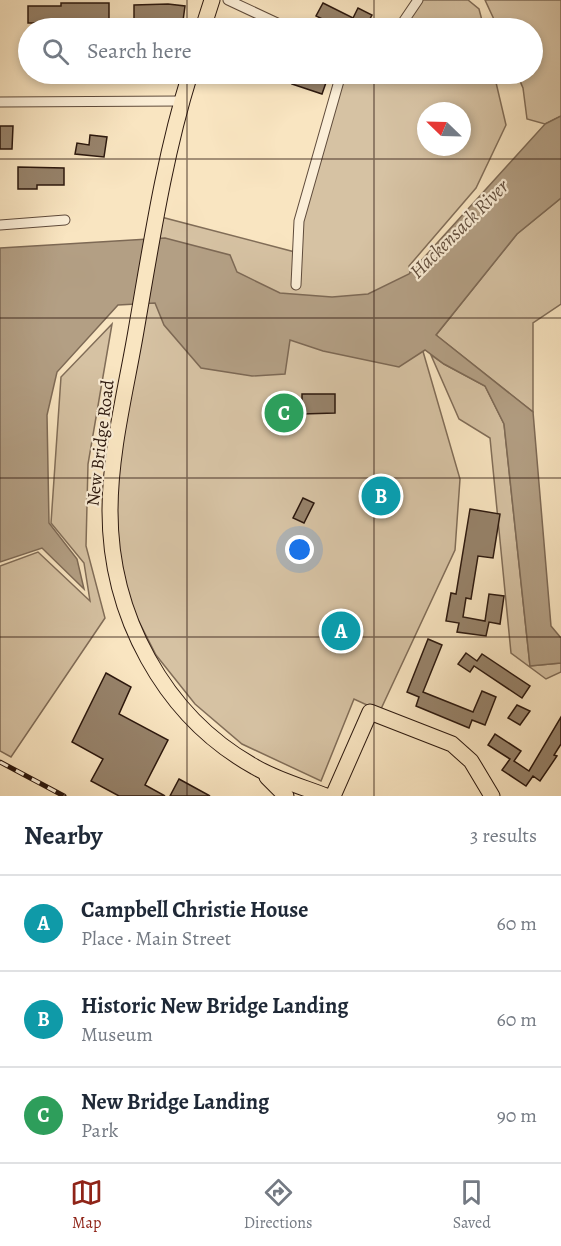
<!DOCTYPE html>
<html lang="en">
<head>
<meta charset="utf-8">
<style>
  body { margin:0; font-family:Alegreya,serif; background:#f2f2f3; color:#1f2937 }
  .compass { position:absolute; left:417px; top:102px; width:54px; height:54px; border-radius:50%; background:#fff; box-shadow:0 3px 9px #0003; rotate:293deg }
  .you { position:absolute; left:300px; top:550px; width:21px; height:21px; margin:-15px; border:4px solid #fff; border-radius:50%; background:#1a73e8; box-shadow:0 0 0 9px #1a73e833 }
  .badge { display:grid; place-items:center; width:39px; height:39px; border-radius:50%; background:#8f2418; color:#fff; font-size:20px; font-weight:700 }
  .pin { position:absolute; translate:-50% -50%; border:3px solid #fff; box-shadow:0 2px 6px #0006 }
  .list { margin:0; padding:0; list-style:none }
  h2 { display:flex; justify-content:space-between; align-items:center; height:78px; margin:0; padding:0 24px; font-size:26px }
  h2 small { font-size:20px; font-weight:400; color:#747a83 }
  .list li { display:grid; grid-template-columns:39px 1fr auto; gap:18px; align-items:center; box-sizing:border-box; height:96px; padding:0 24px; border-top:2px solid #e0e1e3 }
  .list b { display:block; font-size:22px; white-space:nowrap }
  .list p { margin:0; font-size:20px; white-space:nowrap; color:#747a83 }
  .list em { font-size:20px; font-style:normal; color:#747a83 }
  .icon { flex:none; width:33px; height:33px; fill:none; stroke:currentColor; stroke-width:2; stroke-linecap:round; stroke-linejoin:round }
  .map { position:relative; flex:none; width:561px; height:796px; overflow:hidden }
  .search { position:absolute; background:#fff; box-shadow:0 3px 9px #0003; left:18px; right:18px; top:18px; height:66px; display:flex; align-items:center; gap:15px; box-sizing:border-box; padding:0 21px; border-radius:33px; color:#747a83; font-size:22px }
  .sheet { height:366px; background:#fff }
  nav { display:flex; justify-content:space-around; align-items:center; box-sizing:border-box; height:84px; border-top:2px solid #e0e1e3; background:#fff; font-size:16px; color:#747a83 }
  nav a { display:grid; justify-items:center; gap:3px }
  nav .on { color:#8f2418 }
  .map>svg:first-child { display:block }
</style>
</head>
<body>
<div class="map">
<svg width="561" height="796" viewBox="0 0 561 796">
  <rect width="100%" height="100%" fill="#f9e5c1"/>
  <filter id="stains"><feTurbulence type="fractalNoise" baseFrequency=".00333" numOctaves="4"/><feColorMatrix values="0 0 0 0 .2 0 0 0 0 .09 0 0 0 0 .02 0 0 0 .5 -.17"/></filter>
  <radialGradient id="worn" r=".72"><stop offset=".6" stop-color="#630" stop-opacity="0"/><stop offset="1" stop-color="#630" stop-opacity=".3"/></radialGradient>
  <g fill="#d6c2a3" stroke="#816d58" stroke-width="1.5" fill-rule="evenodd">
    <polygon points="418,0 468,0 479,9 484,28 399,28"/>
    <polygon points="485,0 561,0 561,116 545,124 527,119 523,88 517,74 532,74 532,28 498,28"/>
    <path d="M341 74H494L506 125 476 188 409 266 420 341 460 479 455 550 380 711 354 699 321 781 242 744 195 704 156 655 130 604 117 540 115 476 161 217 295 252ZM426 111H462V147H426Z"/>
    <polygon points="561,198 561,304 533,323 533,412 436,335 517,234"/>
    <polygon points="112,324 88,464 86,546 105,618 11,757 0,751 0,566 38,552 90,601 84,563 51,523 61,377"/>
    <polygon points="431,355 444,364 485,386 504,424 530,666 561,663 561,672 546,679 511,653 490,438 459,419"/>
  </g>
  <polygon fill="#b39f84" stroke="#7d6955" stroke-width="1.5" points="561,116 561,198 517,234 436,335 533,412 551,626 561,638 561,663 530,666 504,424 485,386 444,364 425,350 399,367 323,351 290,340 285,374 252,376 201,368 164,325 155,303 118,305 57,372 47,415 49,523 77,559 84,589 42,548 0,562 0,248 165,238 230,255 237,272 280,293 332,297 368,294 409,274 545,124"/>
  <g fill="#97836b" stroke="#2c180e" stroke-width="1.5">
    <polygon points="61,3 109,3 109,23 28,23 28,6 61,6"/>
    <polygon points="323,3 353,18 358,8 372,15 365,28 341,28 316,16"/>
    <polygon points="168,4 185,6 182,28 158,28 159,22 134,22 134,5"/>
    <polygon points="296,74 329,74 322,94 292,84"/>
    <polygon points="0,126 13,126 12,149 0,149"/>
    <polygon points="90,135 107,137 104,157 75,154 77,143 89,145"/>
    <polygon points="18,167 64,168 64,185 37,185 37,189 18,189"/>
    <polygon points="302,394 335,394 335,413 302,414"/>
    <polygon points="387,487 388,503 376,505 375,489"/>
    <polygon points="303,498 314,503 304,523 293,518"/>
    <polygon points="470,509 500,514 493,558 478,556 471,599 466,598 463,617 485,621 489,594 504,596 500,624 489,622 486,636 457,632 459,623 446,621 451,593 456,594"/>
    <polygon points="341,617 354,626 344,641 331,632 333,629 329,626 334,619 338,622"/>
    <polygon points="428,639 442,645 423,692 473,712 482,691 496,697 485,725 472,720 469,728 416,706 419,697 407,692"/>
    <polygon points="466,653 477,661 482,654 530,686 522,698 474,666 470,672 458,664"/>
    <polygon points="106,673 131,687 119,714 168,740 145,785 165,796 119,796 91,781 103,759 72,742"/>
    <polygon points="517,705 530,711 520,725 508,718"/>
    <polygon points="561,717 561,744 554,755 557,756 540,781 533,776 526,786 502,770 510,759 488,745 495,734 521,751 514,761 529,771"/>
    <polygon points="179,779 210,796 170,796"/>
  </g>
  <g fill="none" stroke-linecap="round" stroke-linejoin="round">
    <g stroke="#5f4b3b" stroke-width="11">
      <g id="minor">
        <polyline points="228,0 288,28"/>
        <polyline points="399,28 418,0"/>
        <polyline points="0,102 181,101"/>
        <polyline points="0,225 65,220"/>
        <polyline points="296,285 299,221 341,74"/>
      </g>
    </g>
    <g stroke="#2c180e" stroke-width="17">
      <g id="primary">
        <polyline points="203,28 212,0"/>
        <path d="M190 74C164 157 151 245 136 331 126 390 110 451 110 511 110 614 163 716 255 767 277 780 303 787 326 796"/>
        <polyline points="267,777 286,796"/>
        <polyline points="333,796 370,712 452,744 471,761 492,796"/>
      </g>
    </g>
    <use href="#minor" stroke="#fbeed7" stroke-width="9"/>
    <use href="#primary" stroke="#f9e5c1" stroke-width="15"/>
    <g stroke="#2c180e" stroke-width="5">
      <polyline id="rail" points="0,762 64,796"/>
    </g>
    <use href="#rail" stroke="#fbeed7" stroke-width="3" stroke-dasharray="9" stroke-linecap="butt"/>
  </g>
  <path fill="none" stroke="#2c180e" stroke-width="1.5" stroke-opacity="0.55" d="M187 0V28M374 0V28M187 74V796M374 74V796M0 159H561M0 318H561M0 478H561M0 637H561"/>
  <g text-anchor="middle" dominant-baseline="central" stroke-width="4.5" stroke-linejoin="round" paint-order="stroke">
    <g font-size="18" fill="#2c180e" stroke="#fbeed7">
      <text transform="translate(100 443) rotate(-83)">New Bridge Road</text>
    </g>
    <g font-size="20" font-style="italic" fill="#624e3d" stroke="#fbeed7">
      <text transform="translate(459 229) rotate(-45)">Hackensack River</text>
    </g>
  </g>
  <rect width="100%" height="100%" filter="url(#stains)"/>
  <rect width="100%" height="100%" fill="url(#worn)"/>
</svg>
<svg class="compass" viewBox="-18 -18 36 36"><path d="M0-13l5 13h-10z" fill="#e53935"/><path d="M0 13l5-13h-10z" fill="#747a83"/></svg>
<div class="you"></div>
<div class="pin badge" style="left:341px;top:631px;background:#0f9aa8">A</div>
<div class="pin badge" style="left:381px;top:496px;background:#0f9aa8">B</div>
<div class="pin badge" style="left:284px;top:413px;background:#2e9e5b">C</div>
<div class="search"><svg class="icon" aria-label="search" viewBox="0 0 24 24"><circle cx="10" cy="10" r="6"/><path d="M15 15l6 6"/></svg>Search here</div>
</div>
<section class="sheet">
<h2>Nearby<small>3 results</small></h2>
<ul class="list">
<li><span class="badge" style="background:#0f9aa8">A</span><div><b>Campbell Christie House</b><p>Place · Main Street</p></div><em>60 m</em></li>
<li><span class="badge" style="background:#0f9aa8">B</span><div><b>Historic New Bridge Landing</b><p>Museum</p></div><em>60 m</em></li>
<li><span class="badge" style="background:#2e9e5b">C</span><div><b>New Bridge Landing</b><p>Park</p></div><em>90 m</em></li>
</ul>
</section>
<nav>
<a class="on"><svg class="icon" aria-label="map" viewBox="0 0 24 24"><path d="M3 6l6-2 6 2 6-2v14l-6 2-6-2-6 2zM9 4v14M15 6v14"/></svg>Map</a>
<a><svg class="icon" aria-label="directions" viewBox="0 0 24 24"><path d="M12 3l9 9-9 9-9-9zM9 14v-3h6M13 9l2 2-2 2"/></svg>Directions</a>
<a><svg class="icon" aria-label="saved" viewBox="0 0 24 24"><path d="M7 4h10v16l-5-4-5 4z"/></svg>Saved</a>
</nav>
</body>
</html>
